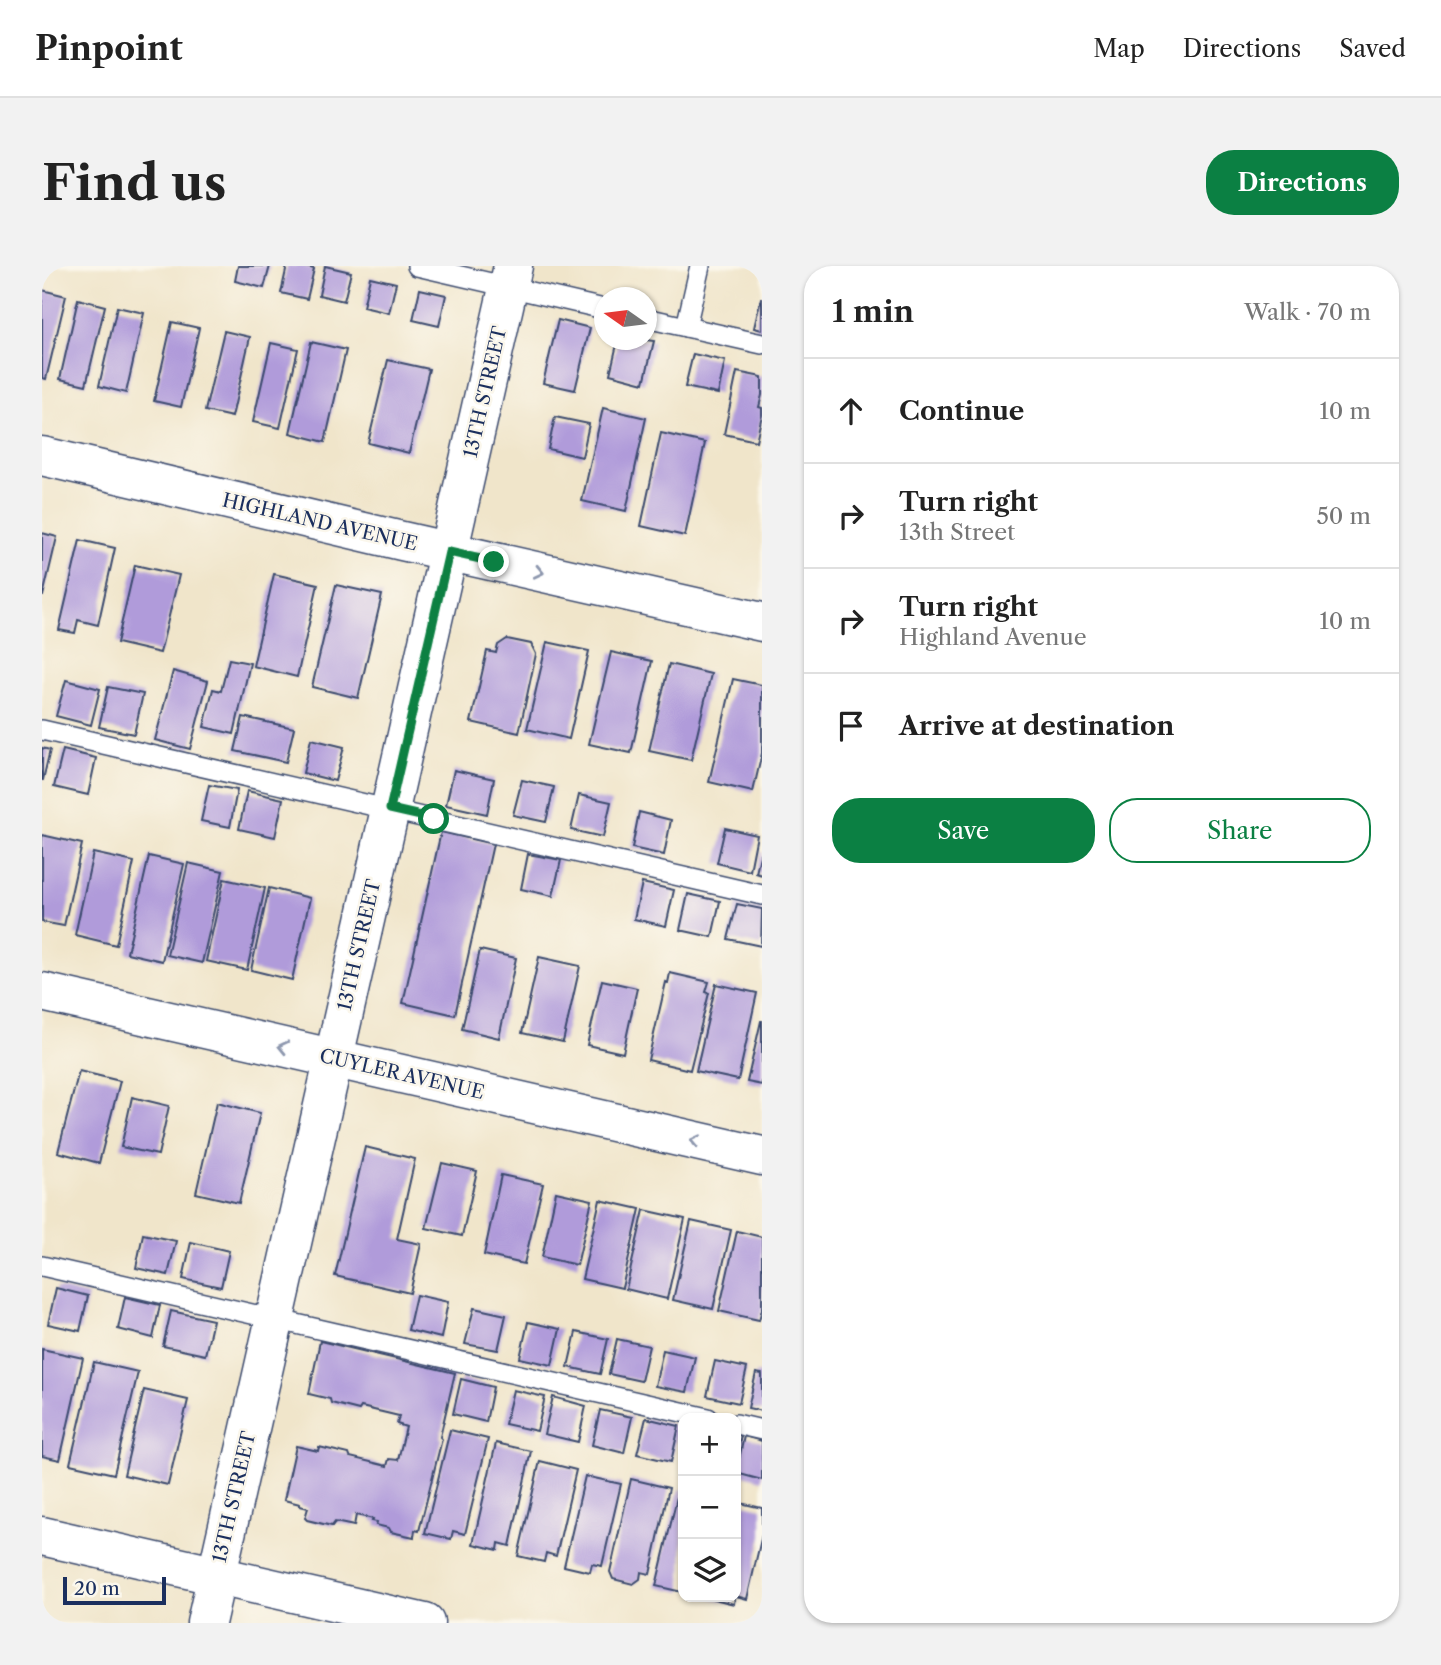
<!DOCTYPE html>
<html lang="en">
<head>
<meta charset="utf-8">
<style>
  body { margin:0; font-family:"Libre Caslon Text",serif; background:#f2f2f2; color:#222 }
  .controls { position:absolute; right:21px; bottom:21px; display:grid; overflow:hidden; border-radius:14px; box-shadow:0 2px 5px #0004 }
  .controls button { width:63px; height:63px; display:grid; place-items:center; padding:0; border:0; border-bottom:2px solid #e0e0e0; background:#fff; color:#222; font:35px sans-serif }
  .compass { position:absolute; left:552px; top:21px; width:63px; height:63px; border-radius:50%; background:#fff; box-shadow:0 2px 5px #0004; rotate:284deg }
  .scale { position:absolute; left:21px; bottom:18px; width:103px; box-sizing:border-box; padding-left:7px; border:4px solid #1b2f5e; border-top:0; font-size:19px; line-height:24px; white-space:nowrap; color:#1b2f5e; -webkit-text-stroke:5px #fbf7ec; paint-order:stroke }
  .stop { position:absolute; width:21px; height:21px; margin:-16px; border:5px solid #0b8043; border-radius:50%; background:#fff }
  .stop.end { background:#0b8043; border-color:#fff; box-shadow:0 2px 7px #0008 }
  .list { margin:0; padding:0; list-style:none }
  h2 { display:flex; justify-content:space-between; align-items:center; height:91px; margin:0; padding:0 28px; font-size:30px }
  h2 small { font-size:23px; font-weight:400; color:#767676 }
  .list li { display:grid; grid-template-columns:46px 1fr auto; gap:21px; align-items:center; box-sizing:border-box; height:105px; padding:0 28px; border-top:2px solid #e0e0e0 }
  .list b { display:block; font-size:26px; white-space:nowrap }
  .list p { margin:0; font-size:23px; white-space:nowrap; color:#767676 }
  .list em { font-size:23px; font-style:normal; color:#767676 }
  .actions { display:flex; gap:14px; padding:21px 28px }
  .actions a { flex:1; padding:16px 0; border:2px solid #0b8043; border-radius:28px; text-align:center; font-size:24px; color:#0b8043 }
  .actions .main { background:#0b8043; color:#fff }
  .icon { flex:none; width:38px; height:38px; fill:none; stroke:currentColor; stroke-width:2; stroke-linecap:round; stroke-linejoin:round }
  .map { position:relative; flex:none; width:720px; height:1357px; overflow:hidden; border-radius:28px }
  header { display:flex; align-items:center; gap:42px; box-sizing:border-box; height:98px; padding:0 35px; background:#fff; border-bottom:2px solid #e0e0e0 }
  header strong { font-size:33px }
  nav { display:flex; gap:38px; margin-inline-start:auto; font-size:24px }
  .intro { display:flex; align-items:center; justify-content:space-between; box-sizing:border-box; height:168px; padding:0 42px }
  h1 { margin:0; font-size:49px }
  .button { padding:18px 32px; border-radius:28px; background:#0b8043; color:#fff; font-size:24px; font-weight:700 }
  main { display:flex; gap:42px; padding:0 42px }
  aside { flex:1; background:#fff; border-radius:28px; box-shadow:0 2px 5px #0004 }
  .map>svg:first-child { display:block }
</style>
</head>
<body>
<header>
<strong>Pinpoint</strong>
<nav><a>Map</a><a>Directions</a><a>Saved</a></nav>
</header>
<div class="intro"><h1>Find us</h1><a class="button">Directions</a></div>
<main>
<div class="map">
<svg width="720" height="1357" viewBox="0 0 720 1357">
  <rect width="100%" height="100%" fill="#fbf7ec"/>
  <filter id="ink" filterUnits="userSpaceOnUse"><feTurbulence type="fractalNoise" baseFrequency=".0143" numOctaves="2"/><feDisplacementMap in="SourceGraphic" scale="14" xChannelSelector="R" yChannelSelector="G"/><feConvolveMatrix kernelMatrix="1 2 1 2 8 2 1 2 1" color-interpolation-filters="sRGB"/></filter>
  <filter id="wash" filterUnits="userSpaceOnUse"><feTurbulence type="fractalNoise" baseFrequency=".00686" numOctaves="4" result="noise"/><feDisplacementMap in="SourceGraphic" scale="28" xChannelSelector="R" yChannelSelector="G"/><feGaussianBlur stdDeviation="1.57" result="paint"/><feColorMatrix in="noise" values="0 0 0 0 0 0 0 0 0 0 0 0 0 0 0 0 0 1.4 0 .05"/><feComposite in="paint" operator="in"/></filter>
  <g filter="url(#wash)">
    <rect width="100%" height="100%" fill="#f0e5ca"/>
    <g id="blocks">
      <g fill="#b09bda">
        <polygon points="196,0 228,0 222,22 193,15"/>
        <polygon points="245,0 261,0 272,3 265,33 239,27"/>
        <polygon points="283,0 309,6 302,35 277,29"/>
        <polygon points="328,11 354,17 347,47 321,41"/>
        <polygon points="378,23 404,29 397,60 371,54"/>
        <polygon points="0,24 24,30 4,113 0,112"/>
        <polygon points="719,32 720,32 720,64 712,62"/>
        <polygon points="36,33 63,40 44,119 18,113"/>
        <polygon points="75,41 102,47 84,127 57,120"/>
        <polygon points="516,54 548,62 533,124 501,117"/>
        <polygon points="130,56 157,62 139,141 112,135"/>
        <polygon points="182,65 208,71 190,151 163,145"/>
        <polygon points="576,74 604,74 612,75 602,117 568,108"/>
        <polygon points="269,76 304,84 283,176 248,167"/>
        <polygon points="229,77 256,83 238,162 211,156"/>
        <polygon points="651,88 683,95 676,128 643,121"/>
        <polygon points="346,94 387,103 367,187 326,177"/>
        <polygon points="695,106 720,111 720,129 717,141 720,142 720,149 714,175 682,168"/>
        <polygon points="561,142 604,152 584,245 540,235"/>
        <polygon points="513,151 547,158 540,191 506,183"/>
        <polygon points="619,167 663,177 643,270 599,260"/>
        <polygon points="0,267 15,271 1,330 0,330"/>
        <polygon points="38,274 73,282 56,359 36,354 33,367 17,364"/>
        <polygon points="93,299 137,309 118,387 75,377"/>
        <polygon points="232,308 276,318 255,411 211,400"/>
        <polygon points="294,319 340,329 316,432 270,421"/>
        <polygon points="465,373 489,378 494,388 477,467 429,456 445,385 454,387 456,379"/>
        <polygon points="505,376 547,385 527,473 485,463"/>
        <polygon points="569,386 610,395 589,487 547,478"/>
        <polygon points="187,393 208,397 192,468 162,461 171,423 179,425"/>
        <polygon points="627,398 669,408 649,494 607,485"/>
        <polygon points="131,405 166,415 148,483 113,474"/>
        <polygon points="691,413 720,419 720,487 711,526 667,516"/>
        <polygon points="24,414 58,423 49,459 14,450"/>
        <polygon points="66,421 101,428 92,468 57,461"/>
        <polygon points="201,451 252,462 244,496 193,485"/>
        <polygon points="269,473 302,481 293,515 261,507"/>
        <polygon points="0,482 8,484 1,514 0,514"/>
        <polygon points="21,484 54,492 46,529 12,521"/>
        <polygon points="412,504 452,513 445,548 404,539"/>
        <polygon points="480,514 512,521 504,556 471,549"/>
        <polygon points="167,519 195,524 188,561 159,555"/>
        <polygon points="205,525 241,533 233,571 197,563"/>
        <polygon points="537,529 569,536 561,571 529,564"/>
        <polygon points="597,546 629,554 622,589 590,582"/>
        <polygon points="683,562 715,569 708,605 675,597"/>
        <polygon points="399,566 451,578 413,749 361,737"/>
        <polygon points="0,569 40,578 22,660 0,656"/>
        <polygon points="719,586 720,587 720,609 714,607"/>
        <polygon points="51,587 92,596 74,679 33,669"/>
        <polygon points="486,588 519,594 511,630 479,623"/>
        <polygon points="107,590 142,598 120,695 85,687"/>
        <polygon points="146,597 181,605 160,697 125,689"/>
        <polygon points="182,613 223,622 205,704 164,695"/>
        <polygon points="600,617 632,624 624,660 592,653"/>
        <polygon points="227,622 268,632 250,714 209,704"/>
        <polygon points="646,628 678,635 670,671 638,664"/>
        <polygon points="695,638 720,643 719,680 686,673"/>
        <polygon points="438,684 474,692 457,772 420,763"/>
        <polygon points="497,691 538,700 521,776 480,767"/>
        <polygon points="628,707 667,716 664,726 667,727 648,804 606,794 624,716 626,717"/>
        <polygon points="560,714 595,722 581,787 545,779"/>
        <polygon points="674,718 715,727 696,814 654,805"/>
        <polygon points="719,755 720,755 720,819 705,816"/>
        <polygon points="37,805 78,815 57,897 16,886"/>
        <polygon points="90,831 127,840 116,889 79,881"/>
        <polygon points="175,836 218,847 197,937 154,927"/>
        <polygon points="323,881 373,893 355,973 379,978 368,1027 293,1010"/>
        <polygon points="400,897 435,905 420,970 384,962"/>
        <polygon points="459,909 501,918 482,998 442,989"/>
        <polygon points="514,926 550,934 535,999 500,991"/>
        <polygon points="558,934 598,943 580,1022 540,1013"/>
        <polygon points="602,944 643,953 625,1033 584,1023"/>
        <polygon points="649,955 689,964 671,1043 631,1034"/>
        <polygon points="695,965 720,971 720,1043 717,1054 677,1045"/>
        <polygon points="101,968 134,975 126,1009 94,1002"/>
        <polygon points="149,976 187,985 179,1021 141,1013"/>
        <polygon points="14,1022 46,1030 38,1065 6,1058"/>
        <polygon points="374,1029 406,1036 399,1072 366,1064"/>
        <polygon points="83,1031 118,1039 111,1072 76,1063"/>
        <polygon points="432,1042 464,1049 456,1084 423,1078"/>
        <polygon points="129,1045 171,1054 163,1089 121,1080"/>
        <polygon points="486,1056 518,1063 510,1099 478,1092"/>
        <polygon points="534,1066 566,1073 558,1108 526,1101"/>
        <polygon points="575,1073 607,1080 599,1115 567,1108"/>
        <polygon points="278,1075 413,1107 398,1171 400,1173 377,1265 373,1264 372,1271 349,1266 347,1262 334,1259 335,1256 330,1255 331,1253 314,1249 312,1260 293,1256 290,1260 265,1254 263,1252 266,1242 258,1240 258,1238 242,1234 254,1180 276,1185 277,1181 307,1188 308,1191 345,1200 347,1193 356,1194 364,1161 355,1158 357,1150 319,1141 317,1144 289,1137 288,1133 267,1128"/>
        <polygon points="0,1083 41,1092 18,1194 0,1190"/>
        <polygon points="621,1084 653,1091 645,1126 613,1120"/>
        <polygon points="673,1095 705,1102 697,1137 665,1130"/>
        <polygon points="52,1096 96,1106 72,1208 28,1198"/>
        <polygon points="714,1107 720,1108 720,1145 706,1142"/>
        <polygon points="419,1113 451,1121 444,1156 411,1148"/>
        <polygon points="102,1124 146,1134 126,1219 82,1209"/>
        <polygon points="471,1124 503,1131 495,1165 463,1158"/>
        <polygon points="511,1131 544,1140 536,1176 502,1168"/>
        <polygon points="558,1144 590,1151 582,1187 550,1179"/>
        <polygon points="604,1152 637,1160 629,1196 595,1188"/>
        <polygon points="408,1164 446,1173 423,1268 411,1265 409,1273 383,1267"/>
        <polygon points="694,1168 699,1169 695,1186 694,1186"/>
        <polygon points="702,1170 720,1175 720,1214 694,1207"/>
        <polygon points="454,1177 489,1185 468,1280 457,1277 456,1284 431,1278"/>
        <polygon points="498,1195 534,1204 514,1290 504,1287 502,1296 476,1290"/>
        <polygon points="543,1210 579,1218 560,1300 550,1298 548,1306 522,1300"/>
        <polygon points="589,1213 627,1222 608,1308 599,1306 598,1313 591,1318 571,1313 568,1306"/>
        <polygon points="637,1223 641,1224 640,1326 614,1320"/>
        <polygon points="694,1236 720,1242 720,1269 705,1333 694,1330"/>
        <polygon points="664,1331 693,1331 692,1338"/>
      </g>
    </g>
  </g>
  <g filter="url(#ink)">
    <use href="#blocks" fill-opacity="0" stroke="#3b4a6e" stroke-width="2"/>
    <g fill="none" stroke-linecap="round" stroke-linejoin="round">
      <g stroke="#3b4a6e" stroke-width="22">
        <g id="service">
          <polyline points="375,0 562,43"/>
          <polyline points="604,52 720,78"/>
          <polyline points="644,61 658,0"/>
          <polyline points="0,464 720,629"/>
          <polyline points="0,1000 666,1152"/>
          <polyline points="694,1158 720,1164"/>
        </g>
      </g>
      <g stroke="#3b4a6e" stroke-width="41">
        <g id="minor">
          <polyline points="0,190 360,275 720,356"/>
          <polyline points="0,726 720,890"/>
          <polyline points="164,1357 471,0"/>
        </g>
      </g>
      <g stroke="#3b4a6e" stroke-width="41">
        <polyline id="tertiary" points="0,1270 383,1357"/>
      </g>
      <use href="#service" stroke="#fff" stroke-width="19"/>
      <use href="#minor" stroke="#fff" stroke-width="38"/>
      <use href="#tertiary" stroke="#fff" stroke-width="38"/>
    </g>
    <defs><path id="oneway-chevron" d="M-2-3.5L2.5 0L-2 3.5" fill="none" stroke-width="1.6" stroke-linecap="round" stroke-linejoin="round" transform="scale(1.75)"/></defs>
    <g stroke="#8d97ae">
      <use href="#oneway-chevron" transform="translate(497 306) rotate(13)"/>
      <use href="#oneway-chevron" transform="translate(241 781) rotate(-167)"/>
      <use href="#oneway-chevron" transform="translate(653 875) rotate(-167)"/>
    </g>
  </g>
  <g fill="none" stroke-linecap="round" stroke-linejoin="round" filter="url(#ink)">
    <polyline stroke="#0b8043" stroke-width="9" points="392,553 348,543 407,286 452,296"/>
  </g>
  <g text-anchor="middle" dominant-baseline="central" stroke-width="5" stroke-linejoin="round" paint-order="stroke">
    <g font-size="19" fill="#1b2f5e" stroke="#fbf7ec">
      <text transform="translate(443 126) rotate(-77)">13TH STREET</text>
      <text transform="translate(278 256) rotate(13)">HIGHLAND AVENUE</text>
      <text transform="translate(317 679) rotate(-77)">13TH STREET</text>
      <text transform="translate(360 808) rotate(13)">CUYLER AVENUE</text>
      <text transform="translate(192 1231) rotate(-77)">13TH STREET</text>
    </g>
  </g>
</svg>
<div class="controls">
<button>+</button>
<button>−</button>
<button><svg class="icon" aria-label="layers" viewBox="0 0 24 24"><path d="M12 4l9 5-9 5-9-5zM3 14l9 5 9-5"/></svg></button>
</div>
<svg class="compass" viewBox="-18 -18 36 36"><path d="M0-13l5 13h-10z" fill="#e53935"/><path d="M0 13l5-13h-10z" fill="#767676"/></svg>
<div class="scale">20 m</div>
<div class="stop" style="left:392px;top:553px"></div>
<div class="stop end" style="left:452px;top:296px"></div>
</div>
<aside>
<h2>1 min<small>Walk · 70 m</small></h2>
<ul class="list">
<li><svg class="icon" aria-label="ahead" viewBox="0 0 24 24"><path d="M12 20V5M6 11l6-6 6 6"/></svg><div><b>Continue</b></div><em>10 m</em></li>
<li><svg class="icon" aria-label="right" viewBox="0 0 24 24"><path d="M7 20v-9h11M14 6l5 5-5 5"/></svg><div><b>Turn right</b><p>13th Street</p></div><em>50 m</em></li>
<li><svg class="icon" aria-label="right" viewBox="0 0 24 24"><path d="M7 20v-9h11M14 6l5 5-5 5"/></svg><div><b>Turn right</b><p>Highland Avenue</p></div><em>10 m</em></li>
<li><svg class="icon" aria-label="arrive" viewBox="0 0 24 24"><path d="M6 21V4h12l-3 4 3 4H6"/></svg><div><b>Arrive at destination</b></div></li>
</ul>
<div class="actions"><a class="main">Save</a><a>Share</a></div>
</aside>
</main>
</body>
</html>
